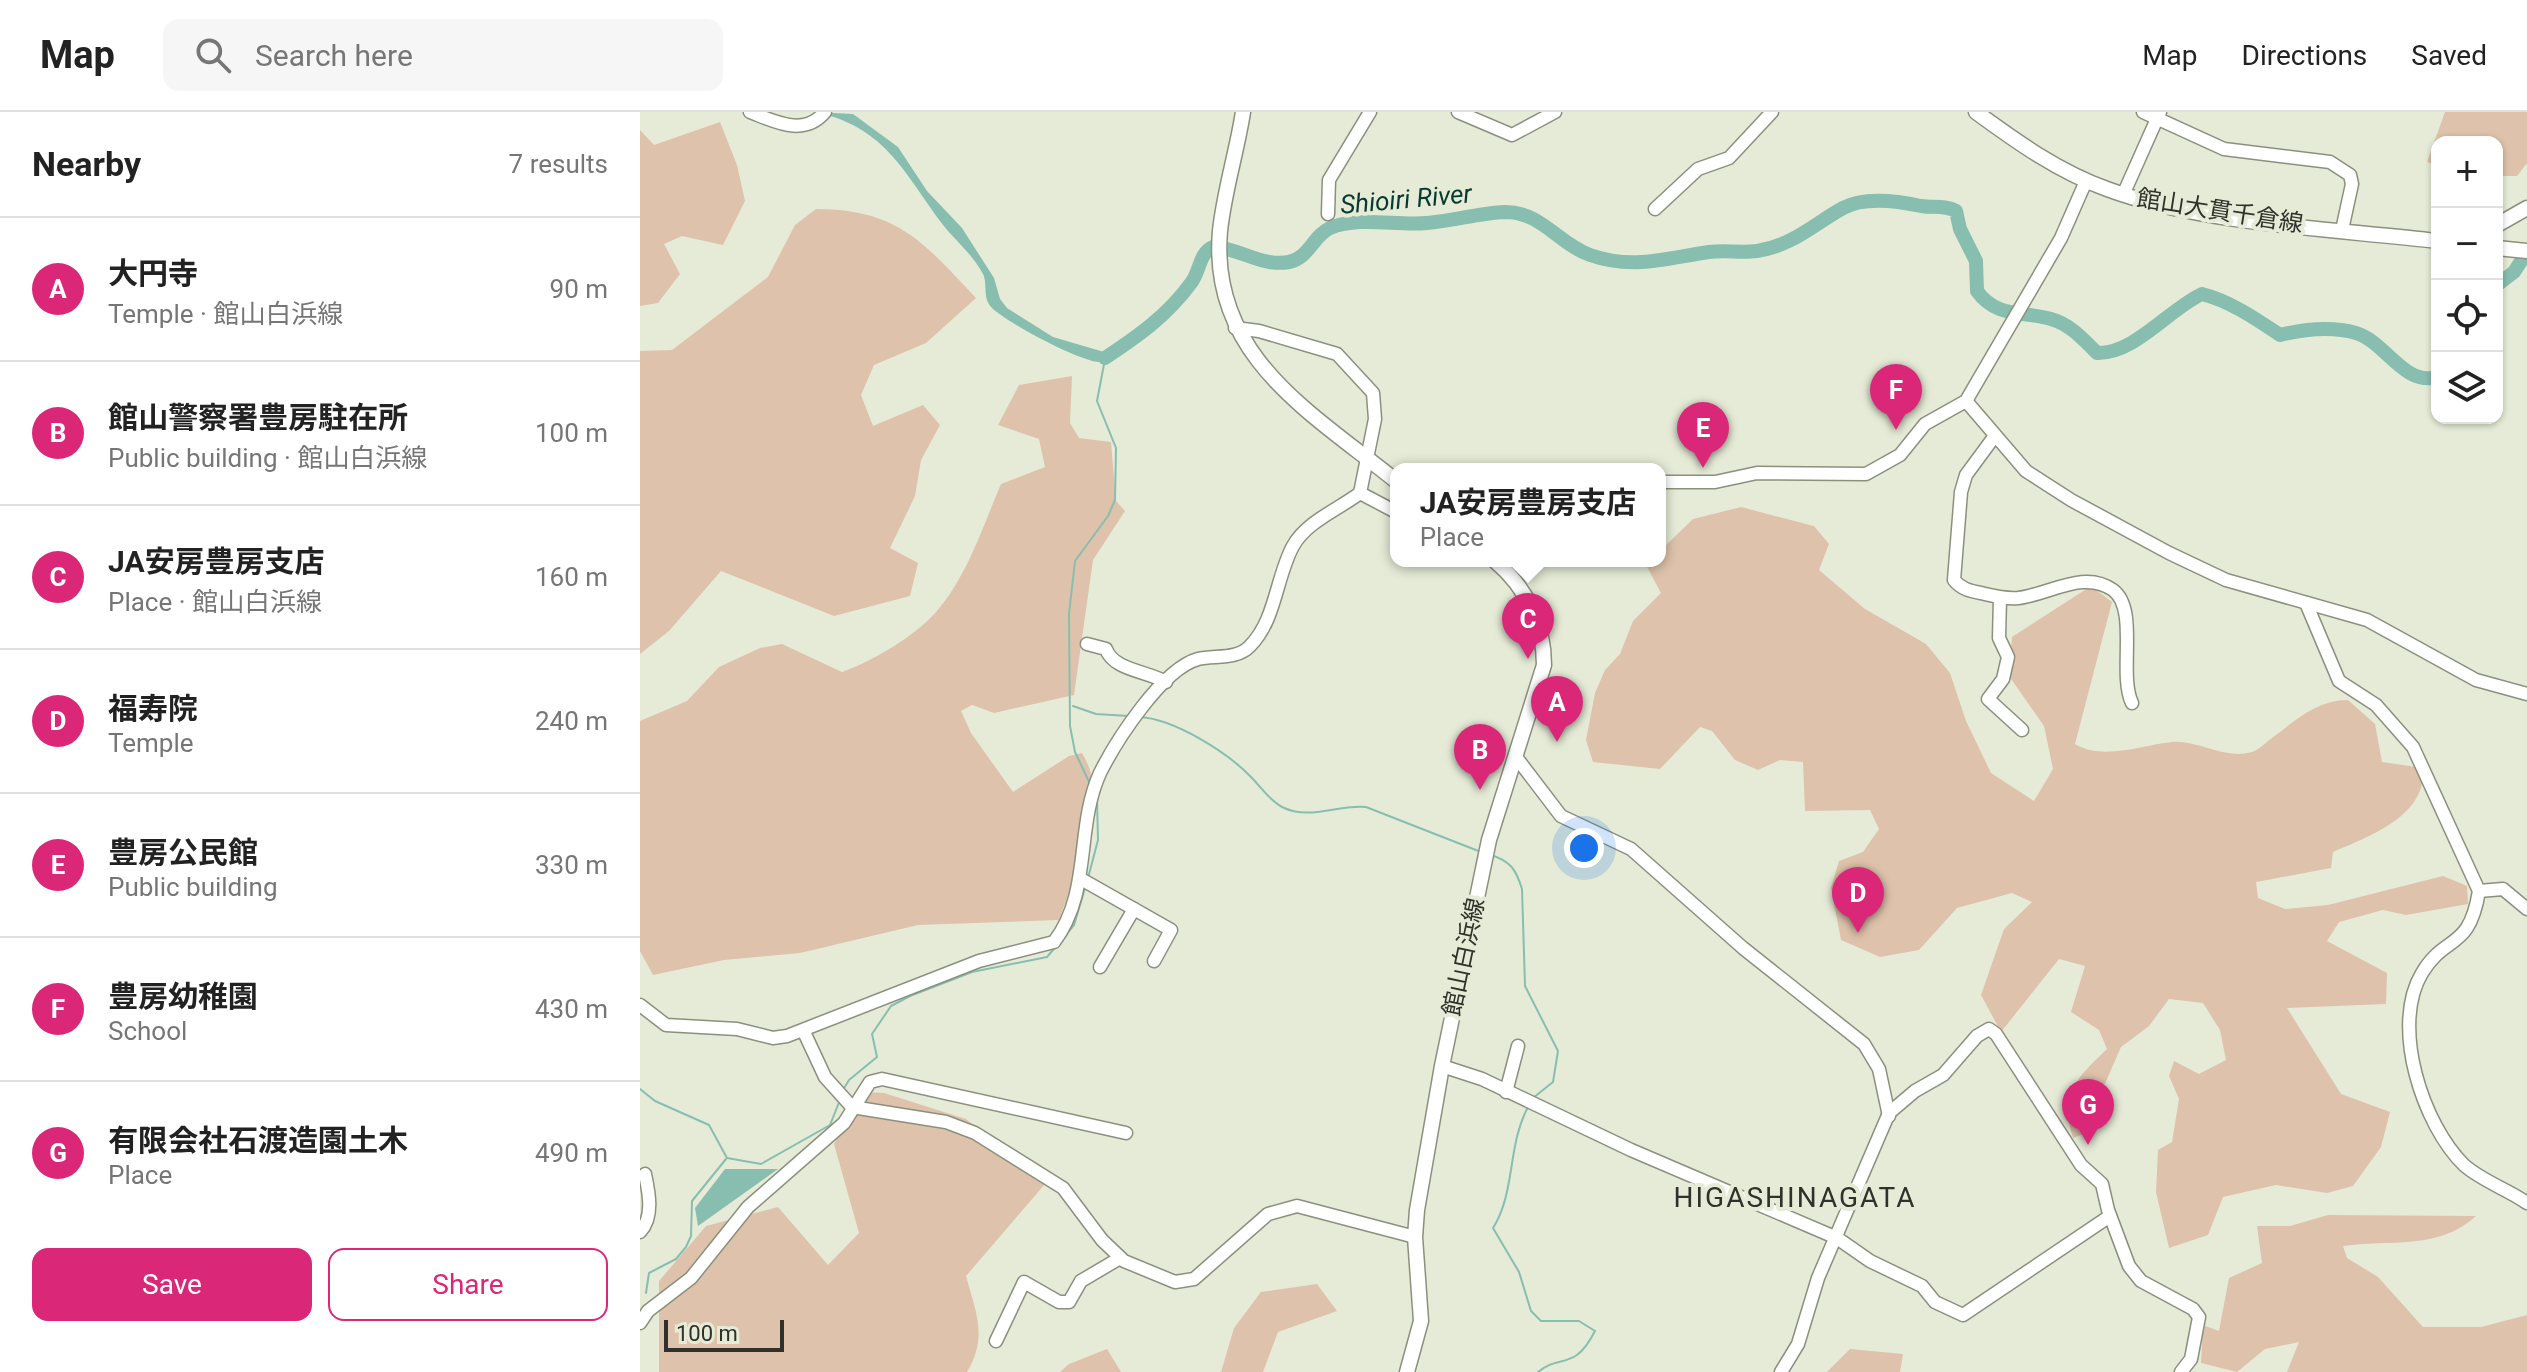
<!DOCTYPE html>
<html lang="en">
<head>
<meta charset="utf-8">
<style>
  body { margin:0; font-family:Roboto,"Noto Sans JP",sans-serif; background:#f6f6f6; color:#222 }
  .controls { position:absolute; right:24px; top:24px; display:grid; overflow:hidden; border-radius:16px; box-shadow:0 2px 6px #0004 }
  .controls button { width:72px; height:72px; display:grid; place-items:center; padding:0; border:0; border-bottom:2px solid #e0e0e0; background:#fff; color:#222; font:40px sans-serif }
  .scale { position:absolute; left:24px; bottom:20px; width:120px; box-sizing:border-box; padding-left:8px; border:4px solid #2f312a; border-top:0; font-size:22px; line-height:28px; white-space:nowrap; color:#2f312a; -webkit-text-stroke:6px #e6ebd7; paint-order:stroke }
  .you { position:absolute; left:944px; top:736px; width:28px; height:28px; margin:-20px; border:6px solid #fff; border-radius:50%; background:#1a73e8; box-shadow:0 0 0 12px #1a73e833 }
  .badge { display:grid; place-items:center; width:52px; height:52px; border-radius:50%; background:#db2777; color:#fff; font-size:26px; font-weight:700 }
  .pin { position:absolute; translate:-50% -66px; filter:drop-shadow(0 2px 4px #0008) }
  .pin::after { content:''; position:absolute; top:42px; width:28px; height:24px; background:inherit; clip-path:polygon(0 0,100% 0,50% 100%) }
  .popup { position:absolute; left:750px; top:351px; width:276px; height:104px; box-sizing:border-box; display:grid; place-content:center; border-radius:16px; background:#fff; filter:drop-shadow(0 2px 6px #0005); font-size:26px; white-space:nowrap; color:#767676 }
  .popup b { font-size:30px; color:#222 }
  .popup::after { content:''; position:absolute; left:50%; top:100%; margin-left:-16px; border:16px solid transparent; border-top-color:#fff }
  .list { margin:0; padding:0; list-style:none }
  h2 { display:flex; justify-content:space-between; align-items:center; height:104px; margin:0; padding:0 32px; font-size:34px }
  h2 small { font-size:26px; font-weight:400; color:#767676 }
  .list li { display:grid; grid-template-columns:52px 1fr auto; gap:24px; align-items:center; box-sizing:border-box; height:144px; padding:0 32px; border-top:2px solid #e0e0e0 }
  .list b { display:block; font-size:30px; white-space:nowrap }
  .list p { margin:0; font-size:26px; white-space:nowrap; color:#767676 }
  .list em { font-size:26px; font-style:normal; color:#767676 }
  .actions { display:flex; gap:16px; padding:24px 32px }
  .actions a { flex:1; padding:18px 0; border:2px solid #db2777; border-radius:16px; text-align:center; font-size:28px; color:#db2777 }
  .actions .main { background:#db2777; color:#fff }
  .icon { flex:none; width:44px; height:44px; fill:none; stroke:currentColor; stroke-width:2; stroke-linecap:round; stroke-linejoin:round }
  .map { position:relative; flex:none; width:1887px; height:1260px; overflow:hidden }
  header { display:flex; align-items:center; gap:48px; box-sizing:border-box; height:112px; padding:0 40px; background:#fff; border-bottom:2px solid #e0e0e0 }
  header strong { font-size:38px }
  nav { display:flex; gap:44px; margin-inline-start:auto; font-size:28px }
  .search { width:560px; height:72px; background:#f6f6f6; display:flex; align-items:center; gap:20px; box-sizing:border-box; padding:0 28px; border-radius:16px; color:#767676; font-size:30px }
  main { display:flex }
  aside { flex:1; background:#fff }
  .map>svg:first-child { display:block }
</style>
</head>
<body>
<header>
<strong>Map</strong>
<div class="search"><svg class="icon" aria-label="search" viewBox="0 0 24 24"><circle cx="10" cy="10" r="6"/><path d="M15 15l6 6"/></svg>Search here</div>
<nav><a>Map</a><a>Directions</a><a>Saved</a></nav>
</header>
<main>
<aside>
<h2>Nearby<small>7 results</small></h2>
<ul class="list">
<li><span class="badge">A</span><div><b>大円寺</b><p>Temple · 館山白浜線</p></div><em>90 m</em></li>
<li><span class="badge">B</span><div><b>館山警察署豊房駐在所</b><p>Public building · 館山白浜線</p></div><em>100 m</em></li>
<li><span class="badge">C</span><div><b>JA安房豊房支店</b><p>Place · 館山白浜線</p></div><em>160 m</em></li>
<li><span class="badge">D</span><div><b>福寿院</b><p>Temple</p></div><em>240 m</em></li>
<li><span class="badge">E</span><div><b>豊房公民館</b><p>Public building</p></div><em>330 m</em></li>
<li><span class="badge">F</span><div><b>豊房幼稚園</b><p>School</p></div><em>430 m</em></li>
<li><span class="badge">G</span><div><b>有限会社石渡造園土木</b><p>Place</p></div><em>490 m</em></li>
</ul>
<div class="actions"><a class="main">Save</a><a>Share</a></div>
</aside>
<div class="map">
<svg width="1887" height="1260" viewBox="0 0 1887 1260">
  <rect width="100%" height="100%" fill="#e6ebd7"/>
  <g fill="#dec2ab">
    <polygon points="1805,0 1887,0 1887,51 1877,64 1857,64 1857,30 1797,30 1797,53 1787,50"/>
    <polygon points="80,10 97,53 105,89 83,133 42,124 24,132 40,162 18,191 0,194 0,18 14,33"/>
    <path d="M176 97C258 97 284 131 336 186L286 231 234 253 221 283 233 314 283 293 300 313 281 348 275 384 250 436 278 451 270 484 194 504 81 459 29 519 0 542V239L32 238 128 165 155 113Z"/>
    <path d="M432 264 430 311 439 326 471 330 476 389 485 399 453 448 434 583 354 601 332 593 321 599 331 621 373 680 429 644 442 641C473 691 436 758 419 808L278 813 160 841 84 848 13 863 0 839V609L47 589 79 555 120 536 142 532 202 560C233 549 275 524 296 500 327 465 343 414 361 372L405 355 399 327 358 313 379 273Z"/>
    <path d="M1101 395 1174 414 1189 432 1179 458 1225 497 1286 532 1310 561 1326 609 1351 661 1394 689 1413 657 1404 614 1369 564 1372 525 1451 474 1472 490 1435 632C1463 649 1502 633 1532 630 1559 628 1584 648 1612 640 1619 638 1626 630 1632 626 1656 608 1677 588 1708 588L1735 612 1742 650 1783 656C1787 704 1730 724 1693 740L1691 756 1616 770 1618 786 1645 797 1688 793 1803 764 1827 774 1828 792 1766 803 1743 798 1699 810 1687 829 1747 861 1746 892 1647 896 1701 982 1750 1000 1741 1035 1713 1074 1687 1081 1636 1073 1583 1085 1568 1123 1529 1136 1516 1080 1518 1038 1532 1030 1539 987 1529 964 1534 949 1559 962 1586 948 1580 918 1563 891 1529 887 1509 914 1481 935 1443 1022 1433 1026C1419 981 1437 966 1467 937L1459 918 1431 900 1445 854 1419 847 1361 920 1341 883 1364 817 1392 790 1372 781 1317 796 1279 838 1240 845 1201 828 1191 776 1199 749 1223 740 1239 717 1230 698 1165 699 1163 650 1140 648 1118 658 1095 648 1072 619 1060 615 1020 657 953 650 946 628 955 581 965 558 980 542 993 509 1021 481 1006 453 1020 449V439L1053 407Z"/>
    <path d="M226 980 244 981 326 1007 405 1072 326 1164C336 1201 348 1225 327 1260H19V1169L66 1114 138 1095 188 1153 219 1121 194 1032Z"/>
    <path d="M1688 1103 1836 1104C1798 1139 1749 1127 1703 1134L1707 1146 1738 1165 1783 1215H1841L1887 1203V1260H1647L1659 1230 1625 1237 1597 1260 1561 1251 1563 1213 1579 1219 1589 1166 1622 1151 1617 1114H1650Z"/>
    <polygon points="677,1172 697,1199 638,1220 623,1260 581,1260 594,1216 621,1180"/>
    <polygon points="467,1237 481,1260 420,1260 429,1252"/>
    <polygon points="1210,1237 1263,1242 1260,1260 1187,1260"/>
  </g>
  <g fill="#87beaf">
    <path d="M175 0 213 2 258 35 287 79 322 116 354 166 360 187 367 196 413 225 464 240 481 236C477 240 468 250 461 250 444 252 366 210 352 196 342 186 348 173 343 162 332 141 313 127 300 109 263 58 243 14 175 0Z"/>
    <polygon points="85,1057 138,1057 58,1114 55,1096"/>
  </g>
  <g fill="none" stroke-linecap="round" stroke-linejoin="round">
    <g stroke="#87beaf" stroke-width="2">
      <polyline points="433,594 456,602 489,604"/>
      <path d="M500 605C534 607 587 640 611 665 621 675 629 688 642 695 670 709 697 692 726 695L841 740"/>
      <polyline points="451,674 435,640 430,614 429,502 435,449 468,404 475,388 476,336 457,289 465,247"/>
      <path d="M851 743C870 749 876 757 882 777L885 874 918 939 913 970 893 986"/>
      <polyline points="448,766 458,728 457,687"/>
      <polyline points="0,977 15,989 69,1013 87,1046 121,1052 190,1013 200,988"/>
      <polyline points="203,978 209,968 237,945 232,922 251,894 270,884 332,860 407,845 434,813 445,776"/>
      <path d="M888 995C867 1034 876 1079 853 1116L879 1160 891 1199 901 1209H939L955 1219C934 1260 921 1241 898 1260"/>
      <polyline points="6,1181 9,1161 36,1147 46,1135 51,1124 52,1089 86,1047"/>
    </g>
    <g stroke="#87beaf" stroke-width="14">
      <polyline points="1857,173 1874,160 1887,140"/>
      <path d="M465 246C498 224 527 204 551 171 560 160 559 141 573 135 600 136 621 155 649 150 669 146 673 124 690 116 720 104 756 114 787 111 813 109 839 101 865 100 902 100 917 131 950 143 993 158 1026 146 1069 140 1085 138 1102 141 1117 139 1152 134 1174 112 1203 96 1225 84 1258 89 1281 94 1293 96 1305 93 1316 99L1320 117 1336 149 1337 179C1356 206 1383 199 1411 207 1430 212 1444 228 1457 241 1495 242 1529 197 1562 182 1590 189 1616 207 1640 223 1665 217 1691 214 1716 221 1746 230 1763 274 1797 265"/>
    </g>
    <g stroke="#8b907e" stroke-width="15">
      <g id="minor">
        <path d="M110 0C136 10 164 25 185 0"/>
        <polyline points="818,0 872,23 915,0"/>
        <polyline points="1503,0 1584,37 1690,50 1710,63 1712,72 1702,118"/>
        <polyline points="1483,83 1520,0"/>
        <polyline points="1015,97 1058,57 1089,46 1132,0"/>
        <polyline points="688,102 689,68 730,0"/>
        <polyline points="1326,289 1386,359 1431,388 1529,441 1586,468 1727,508 1836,568 1887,582"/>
        <path d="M1354 325 1326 363 1321 380 1314 468C1321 477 1330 479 1341 481 1353 484 1365 487 1378 486 1408 483 1444 457 1473 478 1499 497 1478 562 1492 591"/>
        <polyline points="1020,370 1075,370 1117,361 1226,362 1260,343 1285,312 1326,289 1421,126 1446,69"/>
        <polyline points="720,381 756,400"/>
        <polyline points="1360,486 1359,526 1368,545 1363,567 1348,587 1382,618"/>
        <path d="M1666 491 1699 569 1736 593 1773 635 1839 779C1829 840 1806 821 1782 861 1750 914 1783 1013 1824 1053 1842 1069 1867 1077 1887 1091"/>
        <path d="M447 532 466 537C473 558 507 559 526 570"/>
        <polyline points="876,645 921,704 991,737 1103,836 1224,932 1239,957 1249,1004"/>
        <polyline points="441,767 531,818 514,849"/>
        <polyline points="1839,779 1863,777 1887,797"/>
        <polyline points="460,855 494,797"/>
        <path d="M0 893 26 913 97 917 133 926 147 924 339 849 414 830C452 780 435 716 460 661 476 629 522 557 558 547 575 543 597 548 610 534 636 508 636 465 653 434 666 410 699 397 720 381L735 307 733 281 697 242 619 219 595 216"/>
        <polyline points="164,920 185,965 212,995 306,1010 335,1021 423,1076 462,1128 484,1149 535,1170 554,1167 628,1102 657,1094 775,1125"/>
        <polyline points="802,954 842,967 991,1038 1197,1126 1230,1149 1282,1174 1295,1190 1323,1203 1470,1104"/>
        <polyline points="866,980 878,934"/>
        <path d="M0 1120C14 1105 9 1081 5 1062"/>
        <polyline points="0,1211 8,1199 51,1166 108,1095 204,1011 230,970 242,967 486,1021"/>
        <polyline points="356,1229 384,1170 419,1190 429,1190 441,1169 480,1146"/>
        <polyline points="1141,1260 1158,1232 1178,1166 1249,1001 1275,979 1303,963 1337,924 1349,917 1356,922 1441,1053 1462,1072 1468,1098 1489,1154 1501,1169 1553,1197 1559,1205 1551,1247 1541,1260"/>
      </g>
    </g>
    <g stroke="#8b907e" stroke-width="17">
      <g id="major">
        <path d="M603 0C597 39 584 80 580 119 569 244 672 301 756 369"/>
        <path d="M1336 0C1377 30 1419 60 1467 77 1561 112 1695 117 1797 129"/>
        <polyline points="1857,113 1887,96"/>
        <polyline points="1857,136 1887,139"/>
        <path d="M767 1260 781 1209 775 1125 777 1098 802 954 849 728 904 553C904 512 886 475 855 449"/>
      </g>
    </g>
    <use href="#minor" stroke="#fff" stroke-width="12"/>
    <use href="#major" stroke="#fff" stroke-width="14"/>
  </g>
  <g text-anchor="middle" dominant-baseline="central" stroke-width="8" stroke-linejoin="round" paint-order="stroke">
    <g font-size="24" fill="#2f312a" stroke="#e6ebd7">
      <text transform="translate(1580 99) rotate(9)">館山大貫千倉線</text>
      <text transform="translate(824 845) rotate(-78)">館山白浜線</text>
    </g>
    <g font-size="26" font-style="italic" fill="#053a30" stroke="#e6ebd7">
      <text transform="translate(766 87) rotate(-5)">Shioiri River</text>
    </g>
    <g font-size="28" letter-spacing="2" fill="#2f312a" stroke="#e6ebd7">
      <text x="1155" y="1085">HIGASHINAGATA</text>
    </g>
  </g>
</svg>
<div class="controls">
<button>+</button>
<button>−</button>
<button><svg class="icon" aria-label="locate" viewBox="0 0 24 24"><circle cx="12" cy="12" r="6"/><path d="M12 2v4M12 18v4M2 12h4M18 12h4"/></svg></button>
<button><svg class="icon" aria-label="layers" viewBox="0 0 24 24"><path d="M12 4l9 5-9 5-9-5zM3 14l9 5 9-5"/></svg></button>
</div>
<div class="scale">100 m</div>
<div class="you"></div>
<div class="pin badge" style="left:917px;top:630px">A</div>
<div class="pin badge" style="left:840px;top:678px">B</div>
<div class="pin badge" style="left:888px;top:547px">C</div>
<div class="popup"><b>JA安房豊房支店</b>Place</div>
<div class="pin badge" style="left:1218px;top:821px">D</div>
<div class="pin badge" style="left:1063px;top:356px">E</div>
<div class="pin badge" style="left:1256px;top:318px">F</div>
<div class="pin badge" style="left:1448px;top:1033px">G</div>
</div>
</main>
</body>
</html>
